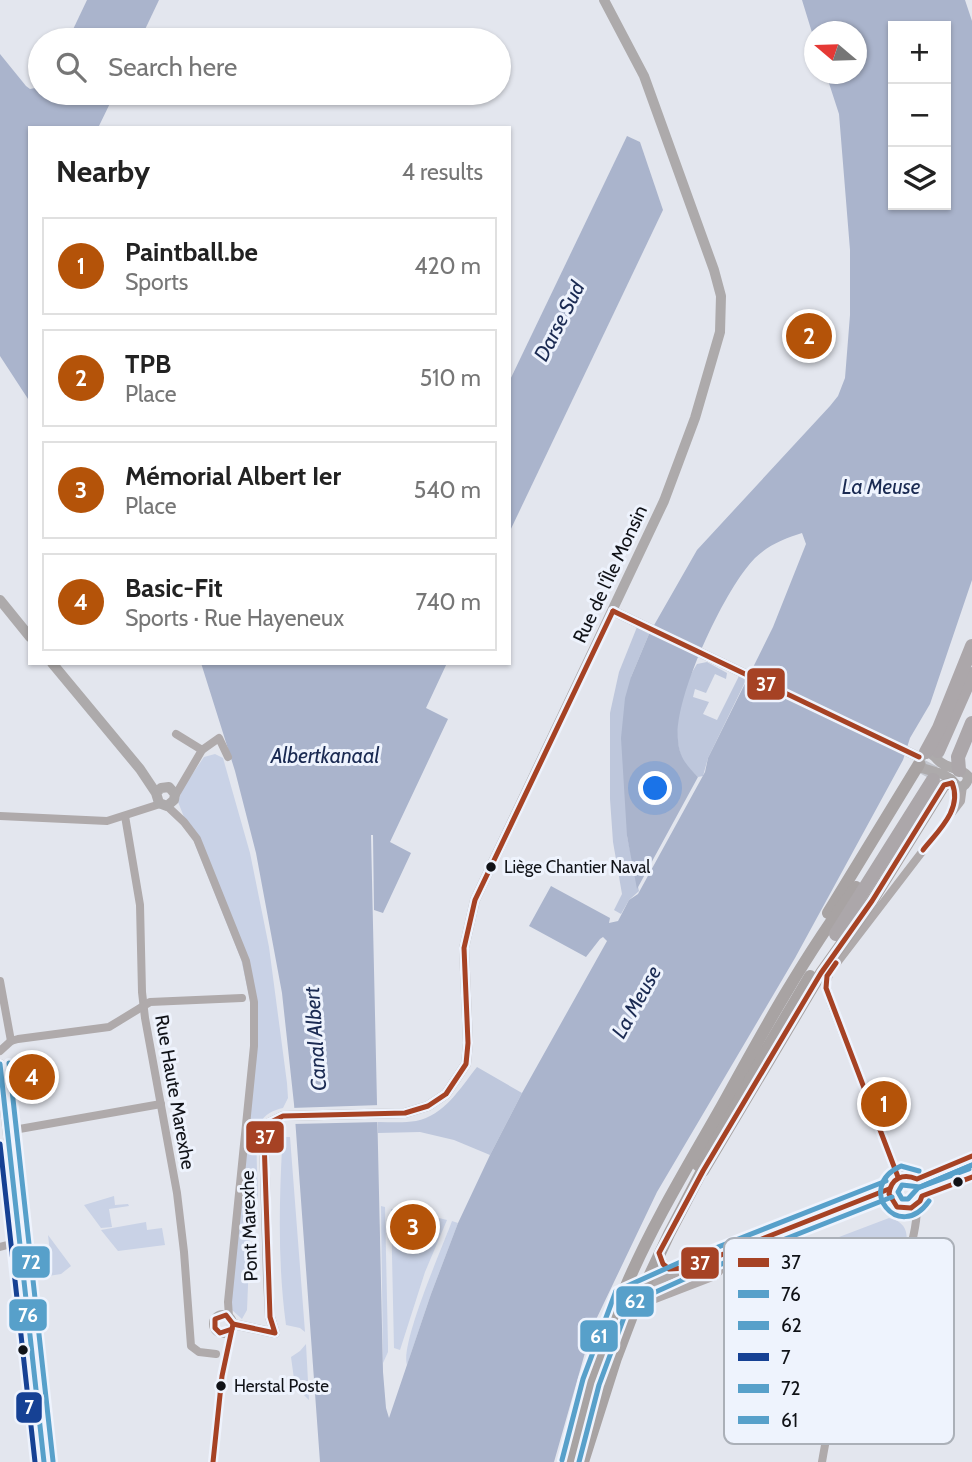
<!DOCTYPE html>
<html lang="en">
<head>
<meta charset="utf-8">
<style>
  body { margin:0; font-family:Cabin,sans-serif; background:#f6f6f6; color:#222 }
  .controls { position:absolute; right:21px; top:21px; display:grid; overflow:hidden; border-radius:0px; box-shadow:0 2px 5px #0004 }
  .controls button { width:63px; height:63px; display:grid; place-items:center; padding:0; border:0; border-bottom:2px solid #e0e0e0; background:#fff; color:#222; font:35px sans-serif }
  .compass { position:absolute; left:804px; top:21px; width:63px; height:63px; border-radius:50%; background:#fff; box-shadow:0 2px 5px #0004; rotate:289deg }
  .you { position:absolute; left:656px; top:789px; width:24px; height:24px; margin:-18px; border:5px solid #fff; border-radius:50%; background:#1a73e8; box-shadow:0 0 0 10px #1a73e833 }
  .badge { display:grid; place-items:center; width:46px; height:46px; border-radius:50%; background:#b45309; color:#fff; font-size:23px; font-weight:700 }
  .pin { position:absolute; translate:-50% -50%; border:4px solid #fff; box-shadow:0 2px 7px #0006 }
  .list { margin:0; padding:0; list-style:none }
  h2 { display:flex; justify-content:space-between; align-items:center; height:91px; margin:0; padding:0 28px; font-size:30px }
  h2 small { font-size:23px; font-weight:400; color:#767676 }
  .list li { display:grid; grid-template-columns:46px 1fr auto; gap:21px; align-items:center; box-sizing:border-box; height:98px; margin:0 14px 14px; padding:0 14px; border:2px solid #e0e0e0; border-radius:0px }
  .list b { display:block; font-size:26px; white-space:nowrap }
  .list p { margin:0; font-size:23px; white-space:nowrap; color:#767676 }
  .list em { font-size:23px; font-style:normal; color:#767676 }
  .icon { flex:none; width:38px; height:38px; fill:none; stroke:currentColor; stroke-width:2; stroke-linecap:round; stroke-linejoin:round }
  .map { position:relative; flex:none; width:972px; height:1462px; overflow:hidden }
  .search { position:absolute; background:#fff; box-shadow:0 2px 5px #0004; left:28px; top:28px; width:483px; height:77px; display:flex; align-items:center; gap:18px; box-sizing:border-box; padding:0 24px; border-radius:38px; color:#767676; font-size:26px }
  .panel { position:absolute; background:#fff; box-shadow:0 2px 5px #0004; left:28px; top:126px; width:483px; height:539px; border-radius:0px }
  .map>svg:first-child { display:block }
</style>
</head>
<body>
<div class="map">
<svg width="972" height="1462" viewBox="0 0 972 1462">
  <rect width="100%" height="100%" fill="#e3e6ee"/>
  <g fill="#c9d2e6">
    <path d="M215 754 223 758 250 853 269 947 287 1083 288 1098 283 1108C274 1110 264 1114 260 1124 254 1139 258 1180 258 1198L255 1200 250 1236 247 1310 242 1319 232 1310 229 1267 252 1048 250 1000 241 959 178 802 182 789 204 757Z"/>
    <path d="M284 1137H290L305 1332 300 1328 286 1325C278 1266 279 1208 282 1148Z"/>
    <polygon points="114,1196 115,1205 128,1204 129,1206 109,1209 112,1227 101,1228 84,1205"/>
    <polygon points="381,1206 385,1207 388,1346 388,1352 383,1363"/>
    <polygon points="391,1209 397,1209 399,1216 436,1225 439,1218 447,1220 425,1272 400,1350 394,1348"/>
    <path d="M889 1218C908 1222 910 1237 903 1253 887 1257 853 1250 840 1240L822 1249 818 1245Z"/>
    <path d="M452 1221 458 1223 431 1294 407 1365C400 1344 442 1248 452 1221Z"/>
    <polygon points="146,1222 147,1230 162,1228 165,1245 118,1251 101,1230"/>
    <polygon points="48,1235 71,1266 61,1274 30,1279 28,1264 51,1261"/>
    <polygon points="306,1344 309,1400 295,1386 291,1357 300,1351"/>
  </g>
  <g fill="#bec7dc">
    <polygon points="637,627 649,634 631,677 627,836 639,891 629,900 621,914 614,910 622,894 613,842 610,799 610,713 619,672"/>
    <path d="M707 662 727 673 726 679 715 674 706 693 695 689 693 697 709 702 703 714 717 720 739 676 746 680 708 758 703 776 698 777C693 772 686 767 683 761 670 732 680 690 697 664Z"/>
    <path d="M477 1067 522 1093 490 1155 454 1140 420 1132 378 1133V1122C391 1122 404 1123 416 1121 444 1116 461 1087 477 1067Z"/>
  </g>
  <g fill="#aab4cc" fill-rule="evenodd">
    <polygon points="87,0 159,0 140,40 68,40"/>
    <path d="M802 0H965L972 21V580L930 704 910 738 903 760 795 958 657 1192 592 1328 554 1462H320L294 1104 282 993 256 853 235 771 201 663H447L426 708 448 719 390 842 411 853 383 913 374 910 373 835H371L383 1372 386 1408 389 1418 431 1294 458 1223 490 1155 522 1093 607 941 603 937 600 939 586 957 529 926 551 886 610 918 609 923 618 921 629 900 638 894 705 772 708 758 773 627 806 544 802 533C785 538 767 546 755 558 725 588 673 699 678 740 679 757 687 766 698 777L637 889 627 836 621 738 625 698 631 677 649 634 697 550 830 406 838 396 845 378 850 315V250L839 114 826 74H856V32H814V39ZM893 26H946V205H893Z"/>
    <polygon points="0,54 26,86 30,89 40,87 40,93 115,93 98,128 30,128 30,402 0,356"/>
    <polygon points="627,136 640,142 663,210 509,533 509,382"/>
  </g>
  <polygon fill="#e3e6ee" points="381,1105 381,1122 292,1124 291,1108"/>
  <g fill="none" stroke-linecap="round" stroke-linejoin="round">
    <polyline stroke="#c3c6ce" stroke-width="12" stroke-dasharray="12 6" stroke-linecap="butt" points="626,1312 641,1278"/>
    <polyline stroke="#c3c6ce" stroke-width="14" stroke-dasharray="14 7" stroke-linecap="butt" points="925,776 938,751"/>
    <g stroke="#afaaab" stroke-width="8">
      <polyline points="176,734 202,750 219,738 228,757"/>
      <polyline points="175,796 202,750"/>
      <polyline points="167,806 184,822 197,839 246,961 254,1002 254,1046 228,1302 229,1317"/>
      <polyline points="0,816 107,821 160,804"/>
      <polyline points="125,816 140,905 142,992 145,1018 177,1193 184,1252 191,1346 199,1352 216,1354"/>
      <polyline points="0,981 11,1041"/>
      <polyline points="0,1051 11,1041 18,1039 109,1027 150,1002 242,998"/>
      <polyline points="8,1131 161,1104"/>
      <circle cx="905" cy="1192" r="17"/>
      <polyline points="898,1177 830,1001 826,984 830,972 961,801 963,786"/>
      <polyline points="917,1179 972,1156"/>
      <polyline points="922,1196 972,1177"/>
      <polyline points="0,1247 19,1242"/>
      <polyline points="659,1253 666,1268 681,1268"/>
      <polyline points="644,1286 889,1189"/>
      <polyline points="638,1300 650,1301 715,1276 737,1251"/>
      <polyline points="213,1462 222,1376 232,1329"/>
      <path d="M822 1462C825 1444 828 1426 834 1409 859 1347 918 1271 917 1204"/>
    </g>
    <g stroke="#adaaab" stroke-width="10">
      <polyline points="0,600 30,637"/>
      <polyline points="613,611 919,757"/>
      <polyline points="52,663 140,769 156,793 159,803 167,806 174,800 175,794 169,787 161,788 156,793"/>
      <path d="M926 752C934 753 934 757 940 762 949 769 962 768 968 776 968 783 964 788 957 786L951 779 942 774 922 768 919 759Z"/>
      <polyline points="0,1064 44,1462"/>
      <circle cx="223" cy="1324" r="9"/>
      <polyline points="233,1324 275,1333 270,1317 268,1278 264,1139 269,1123 283,1116 405,1113 428,1106 446,1094 466,1064 468,1043 464,948 475,900 664,501 695,418 720,332 721,296 714,270 644,76 604,0"/>
    </g>
    <g stroke="#a8a3a3" stroke-width="12">
      <polyline points="828,913 919,764"/>
      <polyline points="698,1165 810,976"/>
      <polyline points="703,1171 821,973 872,901 944,785 952,783"/>
      <path d="M638 1300 628 1291 626 1286C653 1223 688 1166 722 1106 762 1033 806 953 856 887"/>
      <polyline points="570,1462 585,1401 611,1323 622,1298 635,1291"/>
      <polyline points="583,1462 616,1358 638,1300 669,1234 706,1163"/>
    </g>
    <g stroke="#aca7aa" stroke-width="14">
      <polyline points="938,751 972,674"/>
      <polyline points="926,752 939,728 972,646"/>
      <polyline points="959,770 958,757 972,723"/>
      <polyline points="836,934 933,780"/>
    </g>
    <g stroke="#eef3fd" stroke-width="10">
      <g id="bus-1">
        <polyline points="613,611 919,757"/>
        <path d="M923 850C938 831 963 809 952 783"/>
        <polyline points="836,963 827,976 826,988 898,1177"/>
        <path d="M972 1156 917 1179C903 1173 891 1178 889 1194L897 1207 911 1208 920 1201 922 1196 972 1177"/>
        <polyline points="889,1189 688,1268 669,1269 663,1264 659,1253 703,1171 821,973 872,901 944,785 952,783"/>
        <polygon points="226,1315 233,1324 232,1329 220,1333 215,1328 215,1319"/>
        <polyline points="233,1324 275,1333 270,1317 264,1139 269,1123 283,1116 405,1113 428,1106 446,1094 466,1064 468,1043 464,948 475,900 613,611"/>
        <polyline points="213,1462 222,1376 232,1329"/>
      </g>
    </g>
    <g stroke="#eef3fd" stroke-width="10">
      <polyline id="bus-2" points="0,1064 44,1462"/>
    </g>
    <g stroke="#eef3fd" stroke-width="10">
      <g id="bus-3">
        <path d="M919 1171 901 1166C854 1187 899 1244 929 1201"/>
        <polyline points="920,1187 972,1165"/>
        <polyline points="579,1462 599,1385 629,1304 691,1276 892,1197"/>
      </g>
    </g>
    <g stroke="#eef3fd" stroke-width="10">
      <polyline id="bus-4" points="0,1144 35,1462"/>
    </g>
    <g stroke="#eef3fd" stroke-width="10">
      <polyline id="bus-5" points="9,1063 53,1461"/>
    </g>
    <g stroke="#eef3fd" stroke-width="10">
      <g id="bus-6">
        <polyline points="969,1169 918,1188 908,1199 902,1199 898,1192 902,1185 920,1187 972,1165"/>
        <polyline points="562,1460 583,1379 616,1291 685,1260 886,1181"/>
      </g>
    </g>
    <use href="#bus-1" stroke="#a64224" stroke-width="5"/>
    <use href="#bus-2" stroke="#57a0ca" stroke-width="5"/>
    <use href="#bus-3" stroke="#57a0ca" stroke-width="5"/>
    <use href="#bus-4" stroke="#164194" stroke-width="5"/>
    <use href="#bus-5" stroke="#57a0ca" stroke-width="5"/>
    <use href="#bus-6" stroke="#57a0ca" stroke-width="5"/>
  </g>
  <g fill="#101217" stroke="#eef3fd" stroke-width="2.5">
    <circle cx="491" cy="867" r="6"/>
    <circle cx="958" cy="1182" r="6"/>
    <circle cx="23" cy="1350" r="6"/>
    <circle cx="221" cy="1386" r="6"/>
  </g>
  <g text-anchor="middle" dominant-baseline="central" stroke-width="6" stroke-linejoin="round" paint-order="stroke">
    <g font-size="17" fill="#101217" stroke="#eef3fd" text-anchor="start">
      <text x="504" y="867">Liège Chantier Naval</text>
      <text x="234" y="1386">Herstal Poste</text>
    </g>
    <g font-size="19" fill="#101217" stroke="#eef3fd">
      <text transform="translate(610 574) rotate(-65)">Rue de l'Île Monsin</text>
      <text transform="translate(175 1092) rotate(80)">Rue Haute Marexhe</text>
      <text transform="translate(249 1226) rotate(-92)">Pont Marexhe</text>
    </g>
    <g font-size="21" font-style="italic" fill="#1a2a52" stroke="#eef3fd">
      <text transform="translate(559 321) rotate(-63)">Darse Sud</text>
      <text x="881" y="486">La Meuse</text>
      <text x="325" y="755">Albertkanaal</text>
      <text transform="translate(636 1002) rotate(-61)">La Meuse</text>
      <text transform="translate(315 1039) rotate(-94)">Canal Albert</text>
    </g>
  </g>
  <rect x="724" y="1238" width="230" height="206" rx="10" fill="#eef3fd" stroke="#abb0b8" stroke-width="2"/>
  <rect x="738" y="1258" width="31" height="9" fill="#a64224"/>
  <rect x="738" y="1290" width="31" height="8" fill="#57a0ca"/>
  <rect x="738" y="1321" width="31" height="9" fill="#57a0ca"/>
  <rect x="738" y="1353" width="31" height="8" fill="#164194"/>
  <rect x="738" y="1384" width="31" height="9" fill="#57a0ca"/>
  <rect x="738" y="1416" width="31" height="8" fill="#57a0ca"/>
  <g font-size="19" fill="#101217">
    <text x="781" y="1269">37</text>
    <text x="781" y="1301">76</text>
    <text x="781" y="1332">62</text>
    <text x="781" y="1364">7</text>
    <text x="781" y="1395">72</text>
    <text x="781" y="1427">61</text>
  </g>
  <g stroke="#eef3fd" stroke-width="2.5">
    <rect x="746" y="667" width="40" height="34" rx="7" fill="#a64224"/>
    <rect x="245" y="1120" width="40" height="34" rx="7" fill="#a64224"/>
    <rect x="11" y="1245" width="40" height="34" rx="7" fill="#57a0ca"/>
    <rect x="680" y="1246" width="40" height="34" rx="7" fill="#a64224"/>
    <rect x="615" y="1285" width="40" height="33" rx="7" fill="#57a0ca"/>
    <rect x="8" y="1298" width="40" height="34" rx="7" fill="#57a0ca"/>
    <rect x="579" y="1319" width="40" height="34" rx="7" fill="#57a0ca"/>
    <rect x="15" y="1391" width="28" height="33" rx="7" fill="#164194"/>
  </g>
  <g font-size="19" text-anchor="middle" font-weight="bold" fill="#fff">
    <text x="766" y="691">37</text>
    <text x="265" y="1144">37</text>
    <text x="31" y="1269">72</text>
    <text x="700" y="1270">37</text>
    <text x="635" y="1308">62</text>
    <text x="28" y="1322">76</text>
    <text x="599" y="1343">61</text>
    <text x="29" y="1414">7</text>
  </g>
</svg>
<div class="controls">
<button>+</button>
<button>−</button>
<button><svg class="icon" aria-label="layers" viewBox="0 0 24 24"><path d="M12 4l9 5-9 5-9-5zM3 14l9 5 9-5"/></svg></button>
</div>
<svg class="compass" viewBox="-18 -18 36 36"><path d="M0-13l5 13h-10z" fill="#e53935"/><path d="M0 13l5-13h-10z" fill="#767676"/></svg>
<div class="you"></div>
<div class="pin badge" style="left:884px;top:1104px">1</div>
<div class="pin badge" style="left:809px;top:336px">2</div>
<div class="pin badge" style="left:413px;top:1227px">3</div>
<div class="pin badge" style="left:32px;top:1077px">4</div>
<div class="search"><svg class="icon" aria-label="search" viewBox="0 0 24 24"><circle cx="10" cy="10" r="6"/><path d="M15 15l6 6"/></svg>Search here</div>
<section class="panel">
<h2>Nearby<small>4 results</small></h2>
<ul class="list">
<li><span class="badge">1</span><div><b>Paintball.be</b><p>Sports</p></div><em>420 m</em></li>
<li><span class="badge">2</span><div><b>TPB</b><p>Place</p></div><em>510 m</em></li>
<li><span class="badge">3</span><div><b>Mémorial Albert Ier</b><p>Place</p></div><em>540 m</em></li>
<li><span class="badge">4</span><div><b>Basic-Fit</b><p>Sports · Rue Hayeneux</p></div><em>740 m</em></li>
</ul>
</section>
</div>
</body>
</html>
